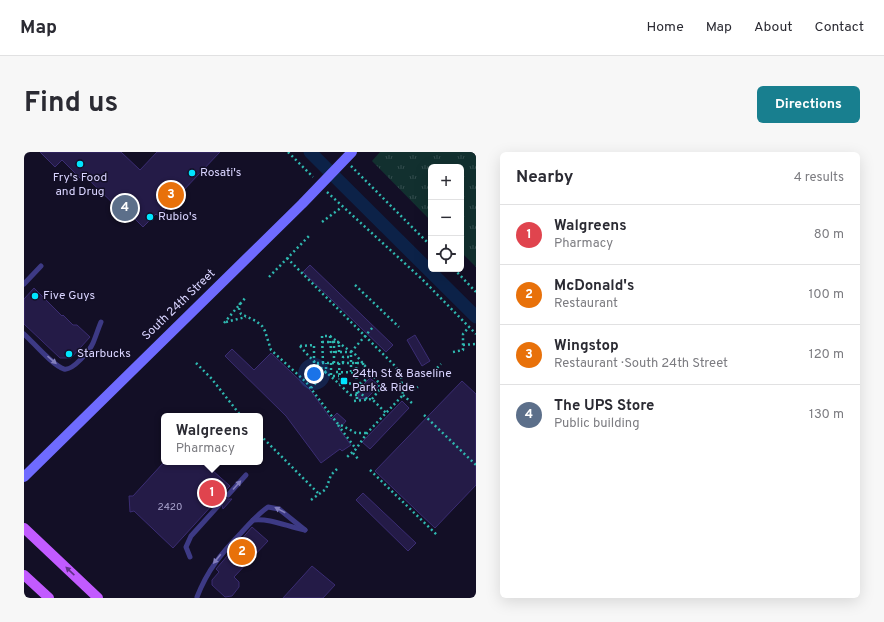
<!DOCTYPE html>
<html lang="en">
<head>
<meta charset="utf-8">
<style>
  body { margin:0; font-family:Overpass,sans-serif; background:#f7f7f7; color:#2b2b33 }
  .controls { position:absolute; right:12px; top:12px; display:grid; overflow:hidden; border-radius:6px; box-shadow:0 4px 16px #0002 }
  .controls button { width:36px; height:36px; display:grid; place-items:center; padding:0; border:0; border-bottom:1px solid #e1e1e2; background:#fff; color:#2b2b33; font:20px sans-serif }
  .you { position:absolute; left:290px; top:222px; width:14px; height:14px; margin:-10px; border:3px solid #fff; border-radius:50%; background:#1a73e8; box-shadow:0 0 0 6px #1a73e833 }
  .badge { display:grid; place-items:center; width:26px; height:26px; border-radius:50%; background:#187f8f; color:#fff; font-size:13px; font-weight:700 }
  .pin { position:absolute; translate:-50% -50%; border:2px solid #fff; box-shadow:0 1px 4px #0006 }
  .popup { position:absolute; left:137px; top:261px; width:102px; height:52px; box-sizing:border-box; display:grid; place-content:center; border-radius:6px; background:#fff; filter:drop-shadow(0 1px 3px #0005); font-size:13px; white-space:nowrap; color:#7c7c81 }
  .popup b { font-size:15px; color:#2b2b33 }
  .popup::after { content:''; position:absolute; left:50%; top:100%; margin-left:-8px; border:8px solid transparent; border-top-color:#fff }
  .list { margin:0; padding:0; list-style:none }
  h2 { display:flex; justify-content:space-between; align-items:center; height:52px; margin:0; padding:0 16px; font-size:17px }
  h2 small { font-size:13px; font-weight:400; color:#7c7c81 }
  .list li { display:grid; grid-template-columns:26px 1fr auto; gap:12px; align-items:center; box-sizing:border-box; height:60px; padding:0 16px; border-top:1px solid #e1e1e2 }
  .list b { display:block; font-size:15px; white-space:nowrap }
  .list p { margin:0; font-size:13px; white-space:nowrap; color:#7c7c81 }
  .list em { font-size:13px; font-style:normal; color:#7c7c81 }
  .icon { flex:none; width:22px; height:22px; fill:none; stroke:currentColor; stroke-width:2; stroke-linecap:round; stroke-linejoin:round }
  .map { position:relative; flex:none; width:452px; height:446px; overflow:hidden; border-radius:6px }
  header { display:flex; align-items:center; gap:24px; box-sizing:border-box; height:56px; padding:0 20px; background:#fff; border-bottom:1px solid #e1e1e2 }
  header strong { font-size:19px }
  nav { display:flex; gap:22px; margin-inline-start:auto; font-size:14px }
  .intro { display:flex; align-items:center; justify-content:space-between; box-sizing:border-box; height:96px; padding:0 24px }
  h1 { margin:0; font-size:28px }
  .button { padding:10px 18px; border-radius:6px; background:#187f8f; color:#fff; font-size:14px; font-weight:700 }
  main { display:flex; gap:24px; padding:0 24px }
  aside { flex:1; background:#fff; border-radius:6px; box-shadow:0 4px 16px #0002 }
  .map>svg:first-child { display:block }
</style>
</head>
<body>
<header>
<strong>Map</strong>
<nav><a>Home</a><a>Map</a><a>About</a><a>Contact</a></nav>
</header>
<div class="intro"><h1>Find us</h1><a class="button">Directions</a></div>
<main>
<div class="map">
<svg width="452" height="446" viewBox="0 0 452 446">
  <defs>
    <pattern id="grass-tufts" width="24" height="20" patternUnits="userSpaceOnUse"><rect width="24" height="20" fill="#12302f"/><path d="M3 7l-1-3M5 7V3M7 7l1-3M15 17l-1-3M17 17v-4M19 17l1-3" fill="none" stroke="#344d4e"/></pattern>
  </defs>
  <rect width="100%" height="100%" fill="#130f26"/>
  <polygon fill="url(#grass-tufts)" points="356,0 452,0 452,115 437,100 437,15 407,15 407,69 348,9"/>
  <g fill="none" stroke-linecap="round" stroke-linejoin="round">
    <polyline stroke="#0c2248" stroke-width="13" points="286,0 452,165"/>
  </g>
  <g fill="#241b47" stroke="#3b2d73">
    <polygon points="16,0 97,0 116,18 133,0 196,0 135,64 132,62 119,75 106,62 103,65 60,23 57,27 38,8 31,15"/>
    <polygon points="286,113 369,193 362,200 279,120"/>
    <polygon points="10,136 38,164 39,163 49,173 53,173 66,185 47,206 36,206 0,172 0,147"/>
    <polygon points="391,183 406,209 398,214 383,188"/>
    <polygon points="208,197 230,218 247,201 287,239 307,267 313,261 322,269 315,277 327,293 318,299 316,297 297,311 262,264 201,204"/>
    <polygon points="346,226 355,234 343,246 334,247 334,238"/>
    <polygon points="438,229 452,242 452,333 411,376 351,319"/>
    <polygon points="378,249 385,256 346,297 338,290"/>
    <polygon points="140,310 179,310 206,334 200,340 200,344 203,347 208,347 199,357 197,350 191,350 149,396 110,359 106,360 105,344 109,344"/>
    <polygon points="339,341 392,391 384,399 332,348"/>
    <polygon points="228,375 244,389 210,425 215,430 215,435 208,444 201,445 188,433 188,428 195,420 192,417"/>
    <polygon points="288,414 311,433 299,446 259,446"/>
  </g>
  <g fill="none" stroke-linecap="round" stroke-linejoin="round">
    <g stroke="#2fb8b0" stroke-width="2.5" stroke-dasharray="2 3" stroke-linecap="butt">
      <polyline points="264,0 289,25"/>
      <polyline points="327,14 407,94"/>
      <polyline points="303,40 399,128 452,182"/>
      <polyline points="298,70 318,55"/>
      <polyline points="263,106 372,215 377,225 379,243 343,281 332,297 323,305"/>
      <polyline points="430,117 452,140"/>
      <polyline points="245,125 285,84"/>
      <polyline points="331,133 375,175"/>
      <polyline points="216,151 215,158 217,162 232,169 238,174 241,179 247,198 282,230 313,271 332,281 343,281"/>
      <polyline points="202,170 222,165"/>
      <polyline points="200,171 222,145"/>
      <polyline points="306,184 307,200 327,200 332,203 355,231 356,237 348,247"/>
      <polyline points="310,189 310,211"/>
      <polyline points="298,190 315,190 315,200"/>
      <polyline points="439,193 452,192"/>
      <polyline points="276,194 290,193 290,211 339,211"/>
      <path d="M276 194C291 213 310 225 326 243H333"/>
      <polyline points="429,200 439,198 439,182 445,175"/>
      <polyline points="332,210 333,249"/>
      <polyline points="172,211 187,226 217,264"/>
      <polyline points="299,211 298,184 306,184 327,200"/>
      <polyline points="307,211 307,224 315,224"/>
      <polyline points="315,211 316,232 338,231"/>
      <polyline points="319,211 319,205 327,205"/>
      <polyline points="339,211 340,220"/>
      <polyline points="312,220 347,221"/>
      <polyline points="327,220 327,200 349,175"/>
      <polyline points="406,223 417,212"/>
      <polyline points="287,236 302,220 302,211"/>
      <polyline points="379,237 389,238 394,235"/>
      <polyline points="379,243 389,252"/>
      <polyline points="343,247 333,238 347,221"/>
      <polyline points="330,249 348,247 362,261"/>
      <polyline points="400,263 452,313"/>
      <polyline points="314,273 332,297"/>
      <polyline points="236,283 295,342"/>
      <polyline points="329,301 335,308"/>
      <polyline points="346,318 413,383"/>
      <polyline points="287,348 302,337 307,323 313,317"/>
    </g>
    <g stroke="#3d3a85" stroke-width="5">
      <polyline points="0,132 17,114"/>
      <path d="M0 182C9 190 29 214 40 217 49 219 66 198 69 191 72 184 74 177 77 170"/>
      <polyline points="204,343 222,323"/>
      <path d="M229 368C247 366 264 375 281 378"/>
      <polyline points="166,405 162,395 167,384 195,353"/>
      <path d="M173 445C184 417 197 402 217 381 225 372 234 362 244 355L255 357 281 378"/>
    </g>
    <polyline stroke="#6f6bff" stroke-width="10" points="0,325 278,52 328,0"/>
    <g stroke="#c25bff" stroke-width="10">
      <polyline points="0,376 74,446"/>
      <polyline points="0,423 25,446"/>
    </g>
  </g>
  <defs><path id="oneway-solid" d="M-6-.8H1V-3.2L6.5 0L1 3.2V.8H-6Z"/></defs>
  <g fill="#837fbc">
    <use href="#oneway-solid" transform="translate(28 208) rotate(41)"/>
    <use href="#oneway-solid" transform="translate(213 333) rotate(-48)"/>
    <use href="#oneway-solid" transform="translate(256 358) rotate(-153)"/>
    <use href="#oneway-solid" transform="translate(193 407) rotate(129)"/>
  </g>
  <use fill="#623188" href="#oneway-solid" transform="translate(46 419) rotate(-137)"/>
  <g fill="#00e5ff" stroke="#130f26" stroke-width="1.5">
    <circle cx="56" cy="12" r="4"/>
    <circle cx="168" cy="21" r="4"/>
    <circle cx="126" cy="65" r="4"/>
    <circle cx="11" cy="144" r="4"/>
    <circle cx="45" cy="202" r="4"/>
    <rect x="316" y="225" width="8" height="8" rx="2"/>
  </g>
  <g text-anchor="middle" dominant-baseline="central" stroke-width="3" stroke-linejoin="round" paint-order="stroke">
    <g font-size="10" fill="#aca6d1">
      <text x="146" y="355">2420</text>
    </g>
    <g font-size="12" fill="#d9d4ff" stroke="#130f26" text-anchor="start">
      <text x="176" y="21">Rosati's</text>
      <text x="56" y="26" text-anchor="middle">Fry's Food<tspan x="56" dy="14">and Drug</tspan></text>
      <text x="134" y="65">Rubio's</text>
      <text x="19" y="144">Five Guys</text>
      <text x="53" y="202">Starbucks</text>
      <text x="328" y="222">24th St &amp; Baseline<tspan x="328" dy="14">Park &amp; Ride</tspan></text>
    </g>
    <g font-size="12" fill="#d9d4ff" stroke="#130f26">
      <text transform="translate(155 153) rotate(-44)">South 24th Street</text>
    </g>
  </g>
</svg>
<div class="controls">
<button>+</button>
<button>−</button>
<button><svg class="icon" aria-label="locate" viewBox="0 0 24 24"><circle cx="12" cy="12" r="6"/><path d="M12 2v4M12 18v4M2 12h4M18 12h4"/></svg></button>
</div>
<div class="you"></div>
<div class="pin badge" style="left:188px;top:341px;background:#e0444e">1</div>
<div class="popup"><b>Walgreens</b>Pharmacy</div>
<div class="pin badge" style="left:218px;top:400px;background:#e8710a">2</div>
<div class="pin badge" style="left:147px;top:43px;background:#e8710a">3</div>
<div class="pin badge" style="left:101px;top:56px;background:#5c6f8a">4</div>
</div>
<aside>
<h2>Nearby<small>4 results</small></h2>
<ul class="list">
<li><span class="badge" style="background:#e0444e">1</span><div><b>Walgreens</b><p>Pharmacy</p></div><em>80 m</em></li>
<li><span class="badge" style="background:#e8710a">2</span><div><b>McDonald's</b><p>Restaurant</p></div><em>100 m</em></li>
<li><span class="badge" style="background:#e8710a">3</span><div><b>Wingstop</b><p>Restaurant · South 24th Street</p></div><em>120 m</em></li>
<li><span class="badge" style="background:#5c6f8a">4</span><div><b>The UPS Store</b><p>Public building</p></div><em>130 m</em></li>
</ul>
</aside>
</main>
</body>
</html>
